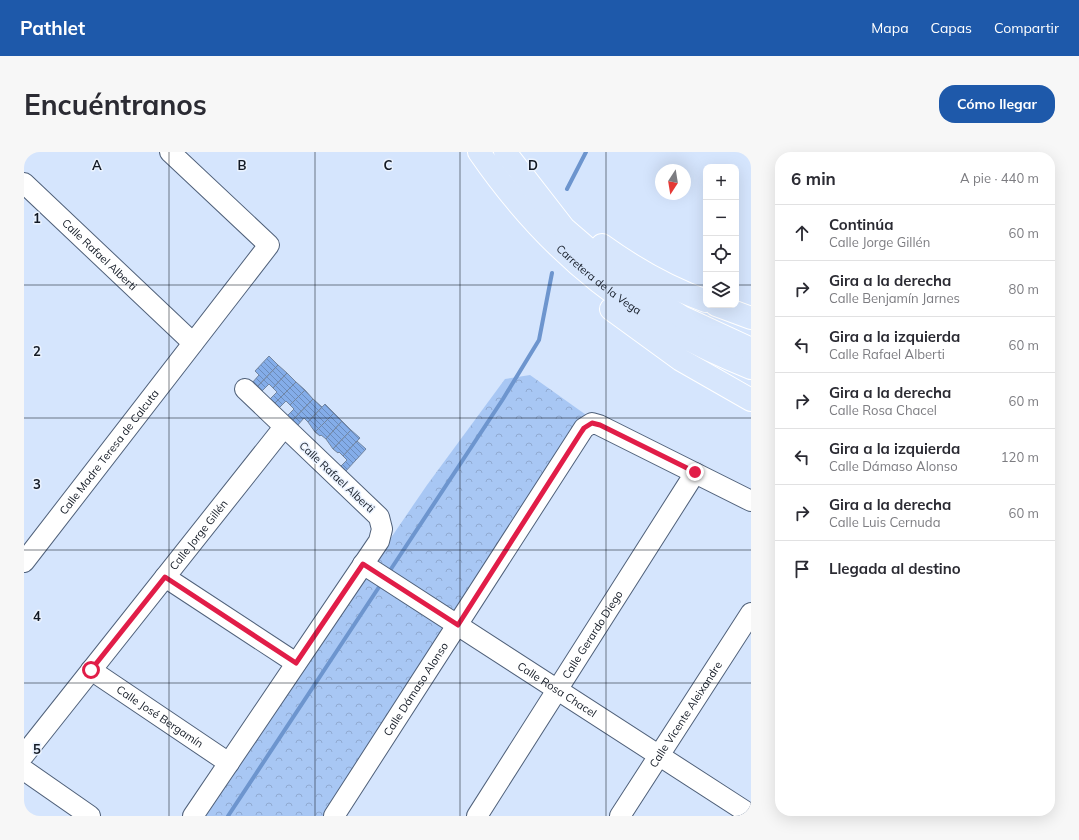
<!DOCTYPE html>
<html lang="es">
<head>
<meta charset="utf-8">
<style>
  body { margin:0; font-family:Mulish,sans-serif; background:#f7f7f7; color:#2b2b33 }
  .controls { position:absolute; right:12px; top:12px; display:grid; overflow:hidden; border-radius:8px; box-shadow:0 4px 16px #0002 }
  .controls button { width:36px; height:36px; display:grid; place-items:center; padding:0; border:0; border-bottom:1px solid #e1e1e2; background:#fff; color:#2b2b33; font:20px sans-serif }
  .compass { position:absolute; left:631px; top:12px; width:36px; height:36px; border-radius:50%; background:#fff; box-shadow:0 4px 16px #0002; rotate:192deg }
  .stop { position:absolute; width:12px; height:12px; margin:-9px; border:3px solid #e11d48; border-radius:50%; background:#fff }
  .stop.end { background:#e11d48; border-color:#fff; box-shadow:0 1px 4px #0008 }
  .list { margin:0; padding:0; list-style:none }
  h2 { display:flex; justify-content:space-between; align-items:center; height:52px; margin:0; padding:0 16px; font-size:17px }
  h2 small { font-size:13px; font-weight:400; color:#7c7c81 }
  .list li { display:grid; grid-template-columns:26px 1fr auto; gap:12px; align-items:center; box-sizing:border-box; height:56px; padding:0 16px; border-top:1px solid #e1e1e2 }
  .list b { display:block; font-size:15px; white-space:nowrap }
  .list p { margin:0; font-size:13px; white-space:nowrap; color:#7c7c81 }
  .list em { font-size:13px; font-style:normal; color:#7c7c81 }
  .icon { flex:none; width:22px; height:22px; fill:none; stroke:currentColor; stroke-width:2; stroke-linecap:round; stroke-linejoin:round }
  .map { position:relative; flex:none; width:727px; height:664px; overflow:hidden; border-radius:16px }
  header { display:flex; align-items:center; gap:24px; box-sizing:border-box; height:56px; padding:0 20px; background:#1e59aa; color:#fff }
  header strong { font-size:19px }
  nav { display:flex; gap:22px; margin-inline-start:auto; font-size:14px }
  .intro { display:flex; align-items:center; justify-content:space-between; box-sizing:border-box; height:96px; padding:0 24px }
  h1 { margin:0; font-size:28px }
  .button { padding:10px 18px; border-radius:16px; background:#1e59aa; color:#fff; font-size:14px; font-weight:700 }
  main { display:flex; gap:24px; padding:0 24px }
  aside { flex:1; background:#fff; border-radius:16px; box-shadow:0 4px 16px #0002 }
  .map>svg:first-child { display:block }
</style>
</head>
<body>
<header>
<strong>Pathlet</strong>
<nav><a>Mapa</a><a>Capas</a><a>Compartir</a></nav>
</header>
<div class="intro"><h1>Encuéntranos</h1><a class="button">Cómo llegar</a></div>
<main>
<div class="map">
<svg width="727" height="664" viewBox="0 0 727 664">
  <defs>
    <pattern id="forest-crowns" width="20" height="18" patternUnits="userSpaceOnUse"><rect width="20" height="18" fill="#a8c7f4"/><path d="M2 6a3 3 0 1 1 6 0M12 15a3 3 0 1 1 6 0" fill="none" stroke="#90aad1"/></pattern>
    <pattern id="building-back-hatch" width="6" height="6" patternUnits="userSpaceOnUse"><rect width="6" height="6" fill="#84ade9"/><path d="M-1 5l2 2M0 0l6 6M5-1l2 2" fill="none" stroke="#6b8cbd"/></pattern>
  </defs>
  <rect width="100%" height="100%" fill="#d5e5fd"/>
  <polygon fill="url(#forest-crowns)" points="506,223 565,265 306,664 177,664 403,333 481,227"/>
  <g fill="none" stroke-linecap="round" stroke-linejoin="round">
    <g stroke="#6d95ce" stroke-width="4">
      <polyline points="543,37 562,0"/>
      <polyline points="365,420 479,247 515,188 528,121"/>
      <polyline points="204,664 355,435"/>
    </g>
  </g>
  <g fill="url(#building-back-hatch)" stroke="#7285a0">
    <polygon points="245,204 254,213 233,235 228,231 235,223 231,219"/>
    <polygon points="254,213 263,221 249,236 245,232 238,239 233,235"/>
    <polygon points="263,221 272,230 250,252 246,247 253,240 249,236"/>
    <polygon points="272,230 281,238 266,253 262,249 255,256 250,252"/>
    <polygon points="281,238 289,247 268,269 263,264 270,257 266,253"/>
    <polygon points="289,247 298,255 284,270 280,266 273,274 268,269"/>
    <polygon points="301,252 310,261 291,280 284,270"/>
    <polygon points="310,261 318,269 302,287 297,283 296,284 291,280"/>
    <polygon points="318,269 327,278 309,297 302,287"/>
    <polygon points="327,278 336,286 319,304 315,300 314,301 309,297"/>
    <polygon points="333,289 342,297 321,320 316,315 323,308 319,304"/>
  </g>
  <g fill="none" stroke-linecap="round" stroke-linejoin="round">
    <g stroke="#50617a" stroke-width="22">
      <g id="minor">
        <path id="s1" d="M0 31 169 191"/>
        <path id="s2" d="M0 410 245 93 146 0"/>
        <path id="s3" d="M339 412 727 663"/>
        <polyline points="141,425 272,511"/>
        <path id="s4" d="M67 518 205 611"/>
        <path id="s5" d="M0 603 260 275"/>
        <polyline points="0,618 66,664"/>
        <polyline points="169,664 355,389 358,377 355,365 221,237"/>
        <path id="s6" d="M310 664 560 276 568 271 575 273 727 349"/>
        <path id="s7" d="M453 664 671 321"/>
        <path id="s8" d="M596 664 727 461"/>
      </g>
    </g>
    <g stroke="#fff" stroke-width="24">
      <g id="major">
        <path id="s9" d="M455 0C526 103 611 170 727 216"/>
        <polyline points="481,0 540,76 599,127 658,165 727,197"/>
        <path d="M578 93C610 116 645 136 682 149"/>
        <polyline points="692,153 727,166"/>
        <polyline points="587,157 657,208 727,248"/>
      </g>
    </g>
    <use href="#minor" stroke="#fff" stroke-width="20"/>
    <use href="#major" stroke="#d7e6fc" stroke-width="22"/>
  </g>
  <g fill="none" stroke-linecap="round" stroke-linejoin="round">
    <polyline stroke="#e11d48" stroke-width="5" points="67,518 141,425 272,511 339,412 434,473 556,282 560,276 568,271 576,273 671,320"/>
  </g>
  <path fill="none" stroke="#121924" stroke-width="1" stroke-opacity="0.55" d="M145 0V664M291 0V664M436 0V664M582 0V664M0 133H682M712 133H727M0 266H727M0 398H727M0 531H727"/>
  <g text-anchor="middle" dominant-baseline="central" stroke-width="3" stroke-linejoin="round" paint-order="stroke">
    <g font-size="11" fill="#121924" stroke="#eaf2fe">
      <text stroke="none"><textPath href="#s1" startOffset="104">Calle Rafael Alberti</textPath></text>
      <text stroke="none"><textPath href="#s9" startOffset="176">Carretera de la Vega</textPath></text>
      <text stroke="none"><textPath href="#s2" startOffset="139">Calle Madre Teresa de Calcuta</textPath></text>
      <text transform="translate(313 325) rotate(43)">Calle Rafael Alberti</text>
      <text stroke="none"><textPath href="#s5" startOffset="281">Calle Jorge Gillén</textPath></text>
      <text stroke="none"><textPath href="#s7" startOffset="215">Calle Gerardo Diego</textPath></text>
      <text stroke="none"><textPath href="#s6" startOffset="151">Calle Dámaso Alonso</textPath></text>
      <text stroke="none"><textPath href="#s3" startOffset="231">Calle Rosa Chacel</textPath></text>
      <text stroke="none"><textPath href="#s8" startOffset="121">Calle Vicente Aleixandre</textPath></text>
      <text stroke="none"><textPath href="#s4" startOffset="83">Calle José Bergamín</textPath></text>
    </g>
  </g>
  <g font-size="13" text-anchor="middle" font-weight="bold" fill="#121924" stroke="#eaf2fe" stroke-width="3" stroke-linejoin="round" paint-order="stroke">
    <text x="73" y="18">A</text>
    <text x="218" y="18">B</text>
    <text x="364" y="18">C</text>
    <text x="509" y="18">D</text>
    <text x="13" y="71">1</text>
    <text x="13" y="204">2</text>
    <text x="13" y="337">3</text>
    <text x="13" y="469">4</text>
    <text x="13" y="602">5</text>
  </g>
</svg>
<div class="controls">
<button>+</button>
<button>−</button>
<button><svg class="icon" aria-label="locate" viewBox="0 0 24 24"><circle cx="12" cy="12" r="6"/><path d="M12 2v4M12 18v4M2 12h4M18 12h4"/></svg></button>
<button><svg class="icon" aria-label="layers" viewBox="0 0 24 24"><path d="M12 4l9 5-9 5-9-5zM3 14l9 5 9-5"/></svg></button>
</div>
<svg class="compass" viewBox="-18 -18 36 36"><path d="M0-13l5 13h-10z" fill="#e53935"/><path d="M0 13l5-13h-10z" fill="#7c7c81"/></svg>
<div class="stop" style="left:67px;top:518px"></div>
<div class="stop end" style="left:671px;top:320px"></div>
</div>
<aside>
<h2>6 min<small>A pie · 440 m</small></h2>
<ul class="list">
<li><svg class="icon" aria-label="ahead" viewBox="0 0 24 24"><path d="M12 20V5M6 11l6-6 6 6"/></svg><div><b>Continúa</b><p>Calle Jorge Gillén</p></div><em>60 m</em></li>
<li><svg class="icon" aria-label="right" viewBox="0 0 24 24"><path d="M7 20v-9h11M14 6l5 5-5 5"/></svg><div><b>Gira a la derecha</b><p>Calle Benjamín Jarnes</p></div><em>80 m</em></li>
<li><svg class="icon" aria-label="left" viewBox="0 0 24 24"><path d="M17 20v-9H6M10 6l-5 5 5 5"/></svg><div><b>Gira a la izquierda</b><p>Calle Rafael Alberti</p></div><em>60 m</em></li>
<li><svg class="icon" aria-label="right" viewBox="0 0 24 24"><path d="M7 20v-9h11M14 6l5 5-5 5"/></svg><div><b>Gira a la derecha</b><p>Calle Rosa Chacel</p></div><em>60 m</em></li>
<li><svg class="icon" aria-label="left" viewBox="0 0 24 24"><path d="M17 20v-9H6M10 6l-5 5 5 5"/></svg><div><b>Gira a la izquierda</b><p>Calle Dámaso Alonso</p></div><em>120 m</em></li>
<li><svg class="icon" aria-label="right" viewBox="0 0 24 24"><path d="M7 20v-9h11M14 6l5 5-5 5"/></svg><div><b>Gira a la derecha</b><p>Calle Luis Cernuda</p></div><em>60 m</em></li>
<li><svg class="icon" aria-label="arrive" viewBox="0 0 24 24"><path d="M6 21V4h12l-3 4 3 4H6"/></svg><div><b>Llegada al destino</b></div></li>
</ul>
</aside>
</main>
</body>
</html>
